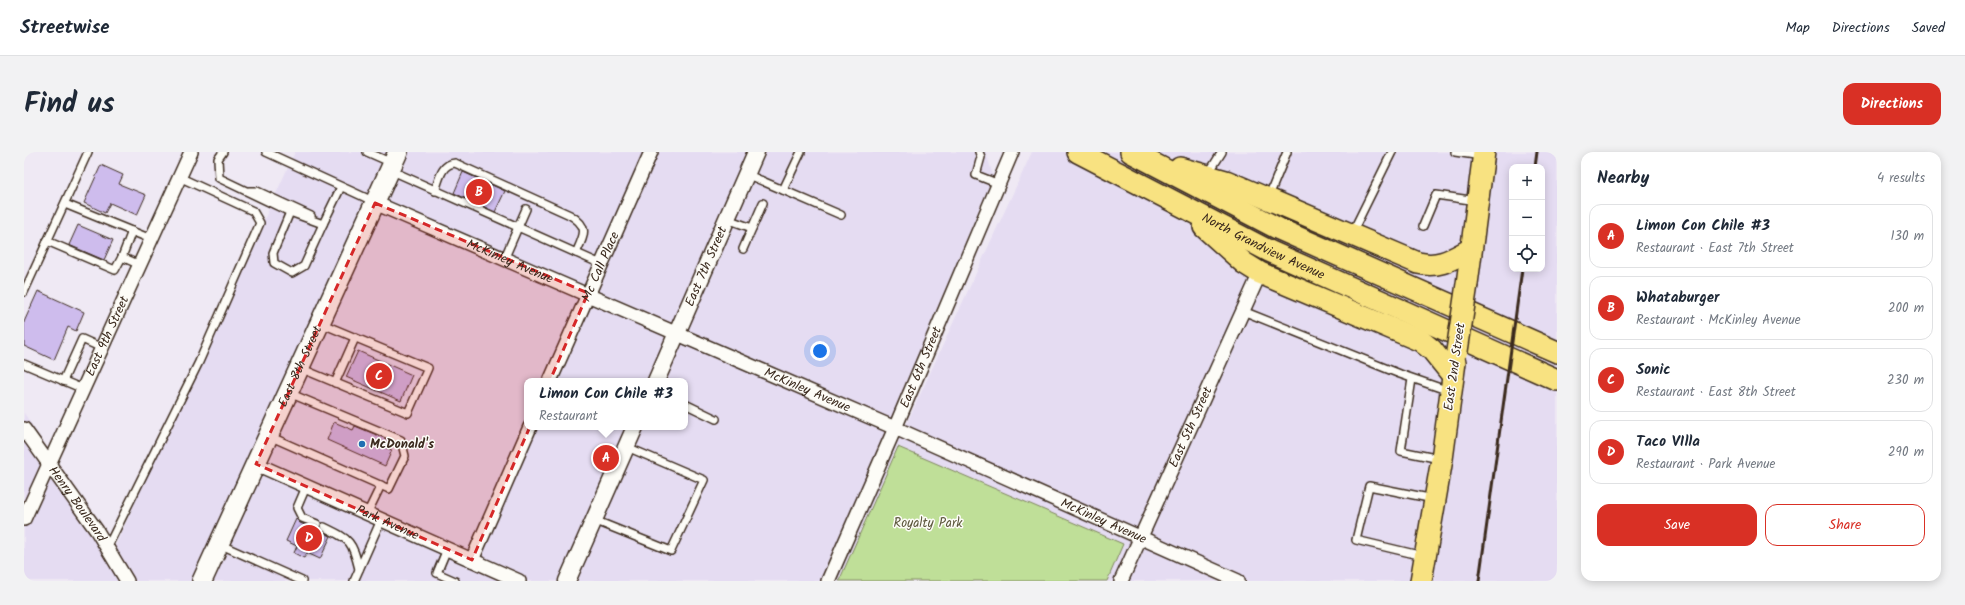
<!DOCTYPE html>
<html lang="en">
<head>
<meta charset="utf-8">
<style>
  body { margin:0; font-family:Kalam,sans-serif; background:#f2f2f3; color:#1f2937 }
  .controls { position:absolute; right:12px; top:12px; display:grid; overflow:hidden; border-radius:8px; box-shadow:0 2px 10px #0003 }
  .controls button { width:36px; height:36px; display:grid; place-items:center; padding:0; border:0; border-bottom:1px solid #e0e1e3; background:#fff; color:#1f2937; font:20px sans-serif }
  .you { position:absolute; left:796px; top:199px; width:14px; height:14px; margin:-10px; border:3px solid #fff; border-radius:50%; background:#1a73e8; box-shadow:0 0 0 6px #1a73e833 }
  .badge { display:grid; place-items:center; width:26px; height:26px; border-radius:50%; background:#d93025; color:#fff; font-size:13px; font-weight:700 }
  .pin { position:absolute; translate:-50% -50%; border:2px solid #fff; box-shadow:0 1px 4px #0006 }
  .popup { position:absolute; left:500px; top:226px; width:164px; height:52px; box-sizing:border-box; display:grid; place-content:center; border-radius:8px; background:#fff; filter:drop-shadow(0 1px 3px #0005); font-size:13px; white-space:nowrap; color:#747a83 }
  .popup b { font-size:15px; color:#1f2937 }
  .popup::after { content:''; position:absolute; left:50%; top:100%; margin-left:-8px; border:8px solid transparent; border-top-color:#fff }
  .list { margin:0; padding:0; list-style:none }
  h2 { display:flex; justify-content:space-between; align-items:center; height:52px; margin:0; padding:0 16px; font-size:17px }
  h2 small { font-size:13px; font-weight:400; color:#747a83 }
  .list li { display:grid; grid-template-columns:26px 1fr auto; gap:12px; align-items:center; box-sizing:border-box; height:64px; margin:0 8px 8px; padding:0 8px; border:1px solid #e0e1e3; border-radius:12px }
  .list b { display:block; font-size:15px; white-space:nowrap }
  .list p { margin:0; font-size:13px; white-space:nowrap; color:#747a83 }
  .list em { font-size:13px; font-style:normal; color:#747a83 }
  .actions { display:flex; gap:8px; padding:12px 16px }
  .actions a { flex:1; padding:9px 0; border:1px solid #d93025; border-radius:12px; text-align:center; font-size:14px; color:#d93025 }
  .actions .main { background:#d93025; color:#fff }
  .icon { flex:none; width:22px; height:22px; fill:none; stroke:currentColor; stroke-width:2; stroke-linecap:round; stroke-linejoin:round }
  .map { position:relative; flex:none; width:1533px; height:429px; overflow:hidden; border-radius:12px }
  header { display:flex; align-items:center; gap:24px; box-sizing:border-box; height:56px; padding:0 20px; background:#fff; border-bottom:1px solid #e0e1e3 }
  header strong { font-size:19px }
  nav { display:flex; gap:22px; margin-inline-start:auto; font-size:14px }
  .intro { display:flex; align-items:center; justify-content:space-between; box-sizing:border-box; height:96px; padding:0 24px }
  h1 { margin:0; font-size:28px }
  .button { padding:10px 18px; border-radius:12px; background:#d93025; color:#fff; font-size:14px; font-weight:700 }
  main { display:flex; gap:24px; padding:0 24px }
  aside { flex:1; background:#fff; border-radius:12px; box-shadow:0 2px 10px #0003 }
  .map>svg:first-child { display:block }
</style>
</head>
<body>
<header>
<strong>Streetwise</strong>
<nav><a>Map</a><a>Directions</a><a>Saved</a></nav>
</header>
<div class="intro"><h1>Find us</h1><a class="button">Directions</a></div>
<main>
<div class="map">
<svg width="1533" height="429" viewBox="0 0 1533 429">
  <rect width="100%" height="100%" fill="#efe9f4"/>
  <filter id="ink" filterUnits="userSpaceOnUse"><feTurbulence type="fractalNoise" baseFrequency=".025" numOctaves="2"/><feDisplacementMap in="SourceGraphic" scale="8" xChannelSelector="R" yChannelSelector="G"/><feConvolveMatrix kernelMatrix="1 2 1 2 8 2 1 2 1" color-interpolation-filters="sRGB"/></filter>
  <g filter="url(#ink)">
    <g fill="#e5dcf2" fill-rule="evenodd">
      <path d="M271 0H962L969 24 798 429H0V261L89 399ZM503 229H661V275H503Z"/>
      <path d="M1008 0H1533V429H810ZM1488 15H1518V117H1488Z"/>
    </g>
    <polygon fill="#bfdf98" stroke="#7d845b" points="874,295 1099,392 1083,429 815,429"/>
    <g fill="#cebced" stroke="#3b2a1e">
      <polygon points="77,13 99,23 95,32 122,43 113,63 86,51 81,61 60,51"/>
      <polygon points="439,20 481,39 471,60 430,41"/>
      <polygon points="54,73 89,88 80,108 45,93"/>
      <polygon points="14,139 60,160 52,179 44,175 30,208 0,194 0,170"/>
      <polygon points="334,199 388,223 377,249 322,225"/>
      <polygon points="310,270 329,278 331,274 365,288 362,296 368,298 361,314 303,288"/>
      <polygon points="272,367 276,371 307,384 296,407 283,401 280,406 270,401 273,394 262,389"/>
    </g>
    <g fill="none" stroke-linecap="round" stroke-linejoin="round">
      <g stroke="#3b2a1e" stroke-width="10">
        <g id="service">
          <polyline points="199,0 194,7 195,26 266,60 299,72 317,35"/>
          <polyline points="242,0 351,50"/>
          <polyline points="343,0 368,11"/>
          <polyline points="955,0 957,5 952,23 975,32"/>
          <polyline points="1431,0 1458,4"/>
          <polyline points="366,18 577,112"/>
          <polyline points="722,22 817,63"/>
          <polyline points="1184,22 1198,0"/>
          <polyline points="759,38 777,0"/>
          <polyline points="225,39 233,39 287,64"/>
          <path d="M411 39C415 28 417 12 431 11L546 63C566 75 560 83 552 101"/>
          <polyline points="1245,44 1263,0"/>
          <polyline points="41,52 127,87"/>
          <polyline points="266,60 249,101 250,111 268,121 280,114 299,72"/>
          <polyline points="703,67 728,76"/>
          <polyline points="1399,74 1412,43 1453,49"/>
          <polyline points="108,79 98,105 116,113"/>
          <polyline points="1328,81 1368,0"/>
          <polyline points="23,89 91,118 98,105"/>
          <polyline points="719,97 739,51"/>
          <polyline points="481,105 502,57"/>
          <polyline points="0,140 64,0"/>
          <polyline points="1219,159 1376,222 1425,239"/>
          <polyline points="0,212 59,237"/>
          <polyline points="276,216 384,261 404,216 296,171"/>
          <polyline points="1388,227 1377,299 1416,307"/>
          <polyline points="39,229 58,187 78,196"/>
          <polyline points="311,231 331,186"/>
          <polyline points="661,252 692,267"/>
          <polyline points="245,284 365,337 381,304 377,288 265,241"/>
          <polyline points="282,335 273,356 278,366 293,372"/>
          <polyline points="343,362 357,333"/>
          <polyline points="570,368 647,399 680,328 603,295"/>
          <path d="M300 375C327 388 328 389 335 417"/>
          <polyline points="195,392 278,429"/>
          <polyline points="83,396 175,210 236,71 229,59 155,25"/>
          <polyline points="423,397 413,421 431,429"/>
          <polyline points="1399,404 1332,388 1345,334 1410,347"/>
          <polyline points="330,429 357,368"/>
        </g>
      </g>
      <g stroke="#3b2a1e" stroke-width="16">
        <g id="minor">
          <path id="s1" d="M351 51 871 276 1214 429"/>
          <path id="s2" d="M526 229 627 0"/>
          <path id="s3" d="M0 277 73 379 103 429"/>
          <path id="s4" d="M232 312 495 429"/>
          <path id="s5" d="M0 367 167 0"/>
          <polyline points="448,408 506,275"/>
          <path id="s6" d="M804 429 871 276 988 0"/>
          <path id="s7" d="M1097 429 1236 121"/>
        </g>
      </g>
      <g stroke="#3b2a1e" stroke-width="19">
        <g id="tertiary">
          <path id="s8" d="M632 229 732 0"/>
          <polyline points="543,429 611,275"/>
        </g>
      </g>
      <g stroke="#3b2a1e" stroke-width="22">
        <g id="secondary">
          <path id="s9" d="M178 429 374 0"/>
        </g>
      </g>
      <g stroke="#3b2a1e" stroke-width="24">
        <g id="primary">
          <path id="s10" d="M1054 0 1245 99 1533 228"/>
          <polyline points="1107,0 1255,77 1533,200"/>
          <path d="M1156 16 1202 29 1394 111C1416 116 1428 107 1447 97"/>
          <polyline points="1180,75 1220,111 1236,121 1397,189 1408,198 1429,224"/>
          <polyline points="1443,132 1460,0"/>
          <polyline points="1397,429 1418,307 1431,210"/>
        </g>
      </g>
      <use href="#service" stroke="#fdfcf7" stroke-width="7"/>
      <use href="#minor" stroke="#fdfcf7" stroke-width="13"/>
      <use href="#tertiary" stroke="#fdfcf7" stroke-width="16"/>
      <use href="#secondary" stroke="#fdfcf7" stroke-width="19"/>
      <use href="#primary" stroke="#f8e281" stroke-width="21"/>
      <g stroke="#3b2a1e" stroke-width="3">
        <polyline points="1511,15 1513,0"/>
        <polyline points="1455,429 1498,117"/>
      </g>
      <g stroke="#3b2a1e" stroke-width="24" stroke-linecap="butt">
        <polyline id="primary-bridge" points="1433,199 1443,132"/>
      </g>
      <use href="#primary-bridge" stroke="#f8e281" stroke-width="21"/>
    </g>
  </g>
  <path fill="#d62828" fill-opacity="0.2" stroke="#d62828" stroke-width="3" stroke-dasharray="8 5" stroke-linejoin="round" d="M351 51 564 141 448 408 232 312Z"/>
  <circle fill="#1f6fb2" stroke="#fdfcf7" stroke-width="1.5" cx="338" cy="292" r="4"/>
  <g text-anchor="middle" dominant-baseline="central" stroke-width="3" stroke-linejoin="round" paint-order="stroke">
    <g font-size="13" fill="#3b2a1e" stroke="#fdfcf7">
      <text stroke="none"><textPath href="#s10" startOffset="208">North Grandview Avenue</textPath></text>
      <text stroke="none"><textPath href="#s1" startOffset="147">McKinley Avenue</textPath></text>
      <text stroke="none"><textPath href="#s2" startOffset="125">Mc Call Place</textPath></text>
      <text stroke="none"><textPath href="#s8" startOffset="125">East 7th Street</textPath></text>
      <text stroke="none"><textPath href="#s5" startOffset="201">East 9th Street</textPath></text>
      <text stroke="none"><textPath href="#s9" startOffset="236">East 8th Street</textPath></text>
      <text stroke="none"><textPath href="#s6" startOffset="233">East 6th Street</textPath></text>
      <text transform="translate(1431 215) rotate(-82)">East 2nd Street</text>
      <text stroke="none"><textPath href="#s1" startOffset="471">McKinley Avenue</textPath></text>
      <text stroke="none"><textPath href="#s7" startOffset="169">East 5th Street</textPath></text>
      <text stroke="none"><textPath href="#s3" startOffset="92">Henry Boulevard</textPath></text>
      <text stroke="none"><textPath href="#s1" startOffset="795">McKinley Avenue</textPath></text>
      <text stroke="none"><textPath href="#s4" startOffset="144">Park Avenue</textPath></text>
    </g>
    <g font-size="13" font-weight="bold" fill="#3b2a1e" stroke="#fdfcf7" text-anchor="start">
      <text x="346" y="292">McDonald's</text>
    </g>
    <g font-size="13" fill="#5c573c" stroke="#fdfcf7">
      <text x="904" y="371">Royalty Park</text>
    </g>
  </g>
</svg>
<div class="controls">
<button>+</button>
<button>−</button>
<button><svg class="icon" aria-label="locate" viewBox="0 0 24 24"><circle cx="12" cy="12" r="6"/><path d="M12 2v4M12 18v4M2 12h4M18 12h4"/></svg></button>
</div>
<div class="you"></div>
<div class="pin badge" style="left:582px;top:306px">A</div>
<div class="popup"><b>Limon Con Chile #3</b>Restaurant</div>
<div class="pin badge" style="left:455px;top:40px">B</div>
<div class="pin badge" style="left:355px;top:224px">C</div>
<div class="pin badge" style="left:285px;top:386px">D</div>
</div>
<aside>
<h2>Nearby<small>4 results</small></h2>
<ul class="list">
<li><span class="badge">A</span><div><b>Limon Con Chile #3</b><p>Restaurant · East 7th Street</p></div><em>130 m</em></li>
<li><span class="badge">B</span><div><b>Whataburger</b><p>Restaurant · McKinley Avenue</p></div><em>200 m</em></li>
<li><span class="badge">C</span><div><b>Sonic</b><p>Restaurant · East 8th Street</p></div><em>230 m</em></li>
<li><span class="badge">D</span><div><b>Taco VIlla</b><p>Restaurant · Park Avenue</p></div><em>290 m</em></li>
</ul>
<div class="actions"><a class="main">Save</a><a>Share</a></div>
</aside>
</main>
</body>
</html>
